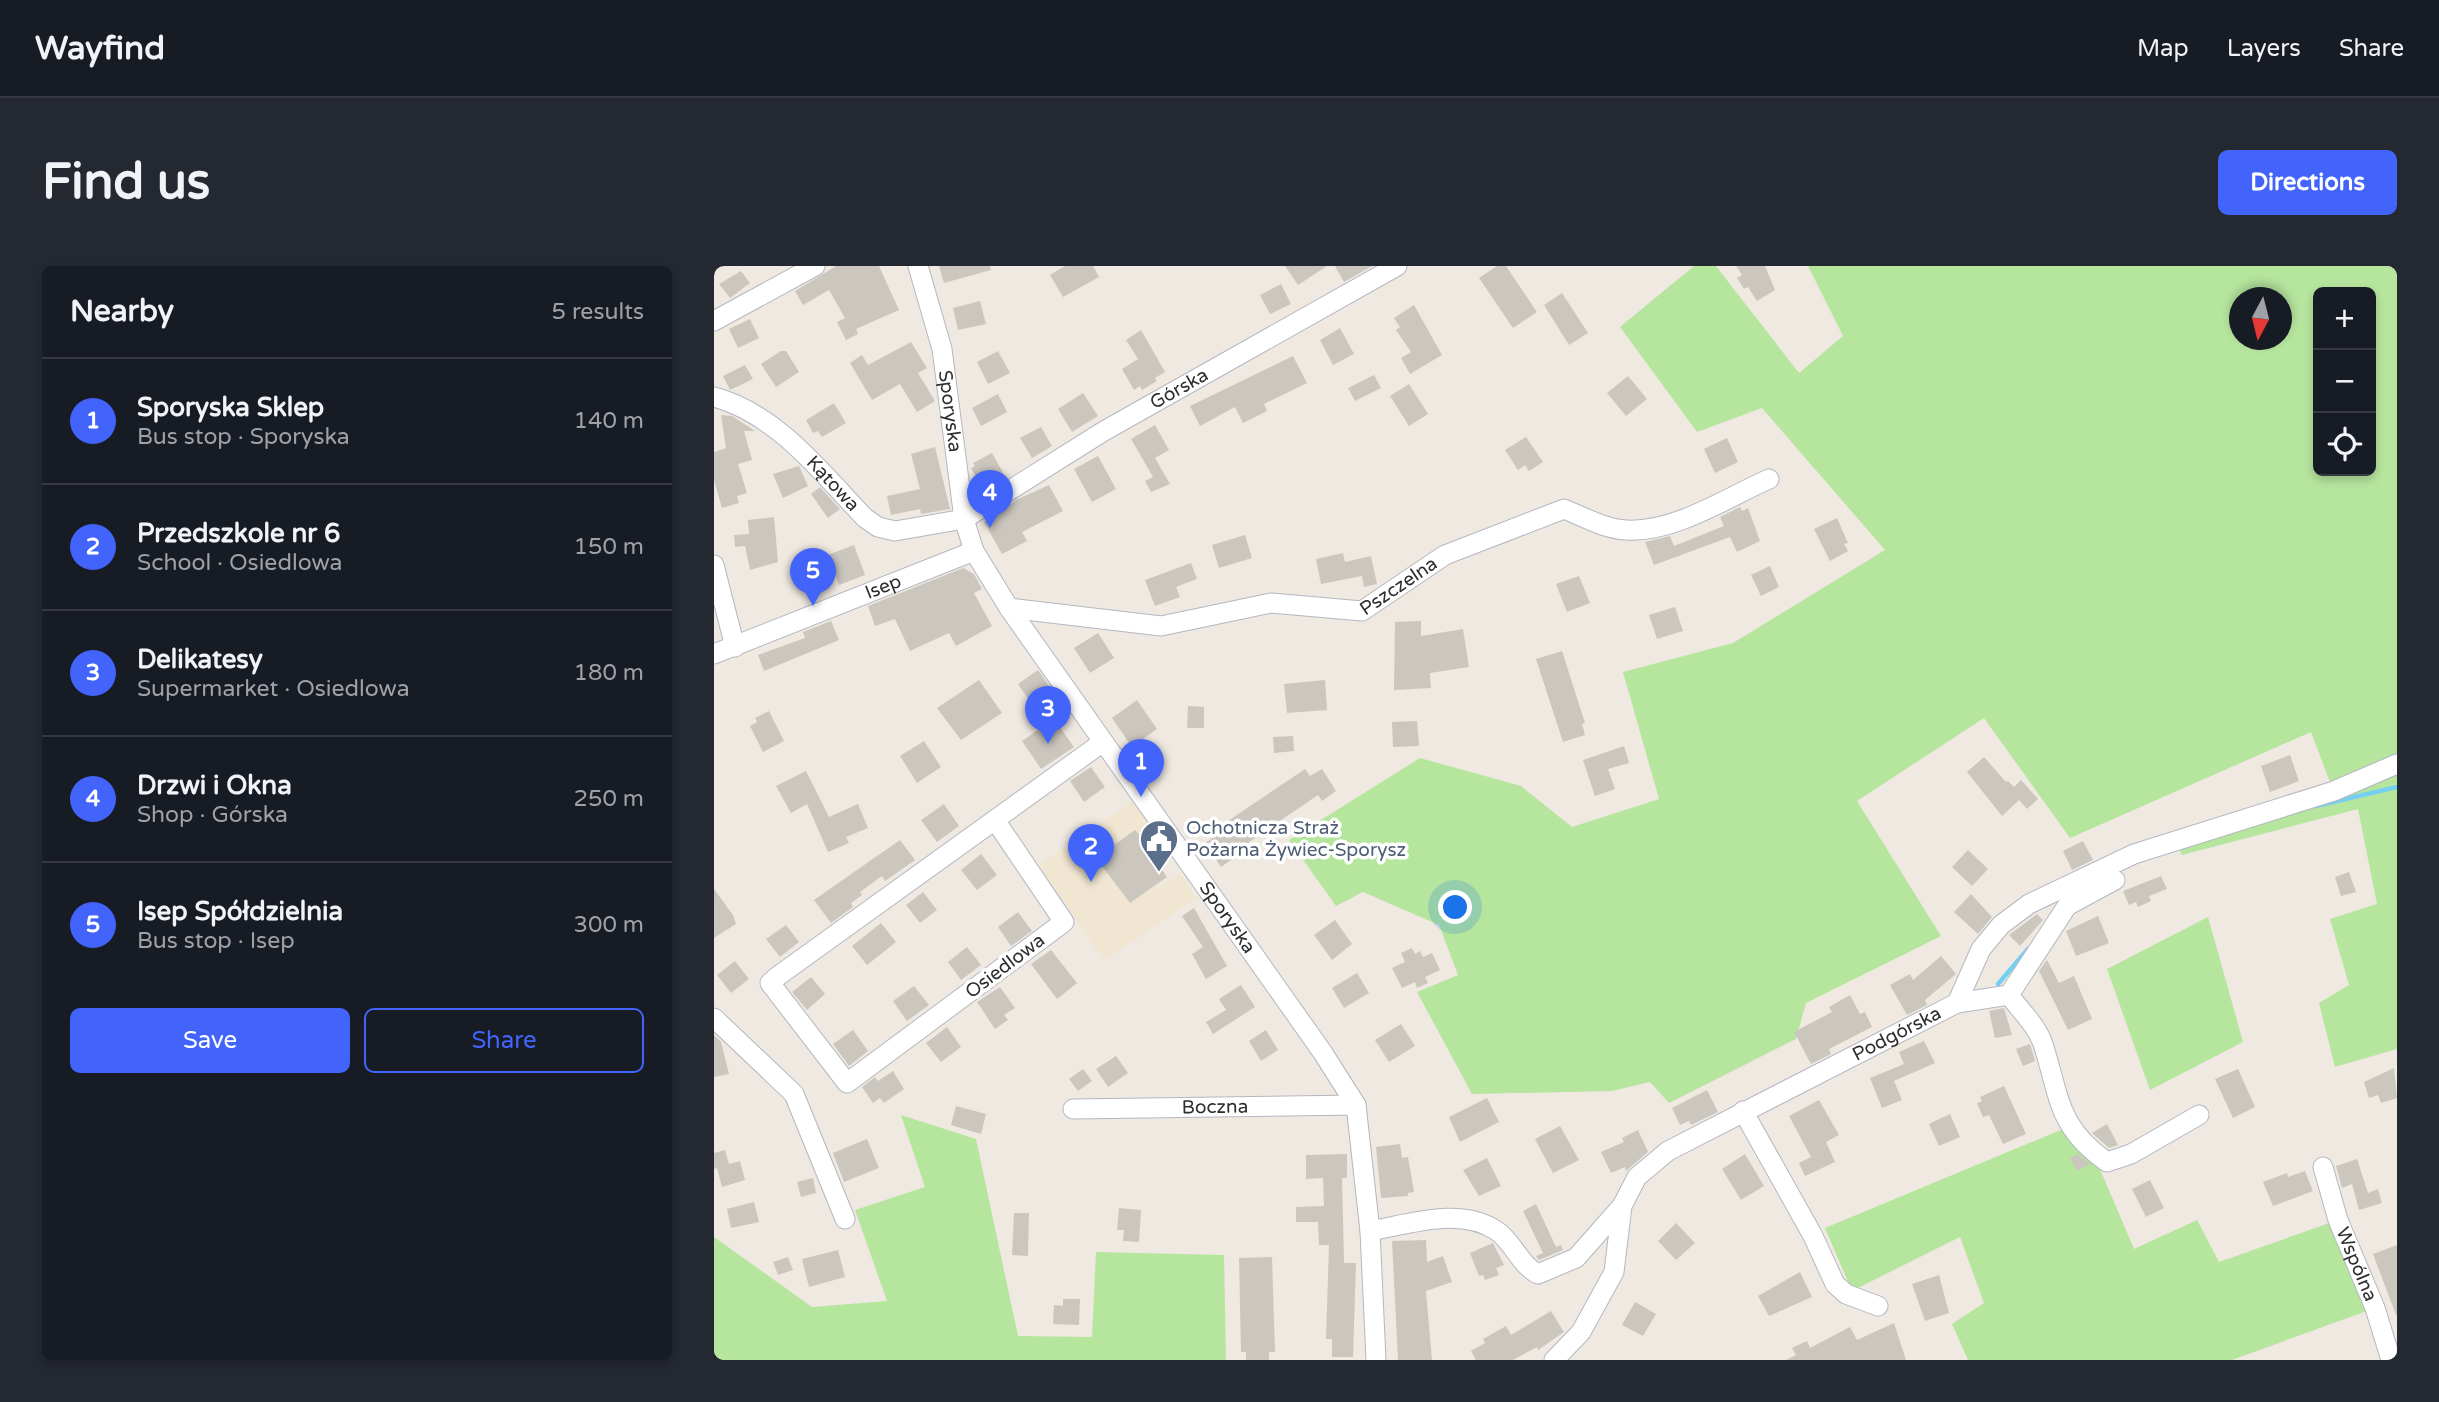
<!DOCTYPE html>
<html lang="en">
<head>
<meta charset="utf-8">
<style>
  body { margin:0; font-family:"Varela Round",sans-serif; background:#242831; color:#f1f3f6 }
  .controls { position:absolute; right:21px; top:21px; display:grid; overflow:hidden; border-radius:10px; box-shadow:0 4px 10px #0003 }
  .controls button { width:63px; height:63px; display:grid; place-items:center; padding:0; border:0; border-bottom:2px solid #363941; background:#171b24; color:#f1f3f6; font:35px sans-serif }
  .compass { position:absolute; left:1515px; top:21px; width:63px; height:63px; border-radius:50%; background:#171b24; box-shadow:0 4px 10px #0003; rotate:187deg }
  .you { position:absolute; left:742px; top:642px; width:24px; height:24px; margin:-18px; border:5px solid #fff; border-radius:50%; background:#1a73e8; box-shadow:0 0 0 10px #1a73e833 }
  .badge { display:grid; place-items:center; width:46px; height:46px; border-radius:50%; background:#4264fb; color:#fff; font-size:23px; font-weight:700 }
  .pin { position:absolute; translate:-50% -58px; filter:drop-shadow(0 2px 4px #0008) }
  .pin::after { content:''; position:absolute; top:37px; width:24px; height:21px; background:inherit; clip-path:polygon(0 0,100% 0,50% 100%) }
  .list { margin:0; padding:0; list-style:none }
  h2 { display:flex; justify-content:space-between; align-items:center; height:91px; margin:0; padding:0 28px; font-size:30px }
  h2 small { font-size:23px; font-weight:400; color:#9ea1a6 }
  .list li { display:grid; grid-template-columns:46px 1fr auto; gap:21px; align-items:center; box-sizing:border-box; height:126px; padding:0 28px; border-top:2px solid #363941 }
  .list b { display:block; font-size:26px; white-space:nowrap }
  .list p { margin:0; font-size:23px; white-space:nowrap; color:#9ea1a6 }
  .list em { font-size:23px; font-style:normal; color:#9ea1a6 }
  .actions { display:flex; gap:14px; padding:21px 28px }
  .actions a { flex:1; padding:16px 0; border:2px solid #4264fb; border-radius:10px; text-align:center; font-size:24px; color:#4264fb }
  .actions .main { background:#4264fb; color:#fff }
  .icon { flex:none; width:38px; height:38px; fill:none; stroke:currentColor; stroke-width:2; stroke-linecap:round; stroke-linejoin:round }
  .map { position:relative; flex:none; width:1683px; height:1094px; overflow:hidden; border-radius:10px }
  header { display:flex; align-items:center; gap:42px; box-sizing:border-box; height:98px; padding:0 35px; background:#171b24; border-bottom:2px solid #363941 }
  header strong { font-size:33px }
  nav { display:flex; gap:38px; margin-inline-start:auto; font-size:24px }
  .intro { display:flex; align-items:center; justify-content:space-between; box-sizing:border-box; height:168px; padding:0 42px }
  h1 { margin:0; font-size:49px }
  .button { padding:18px 32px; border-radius:10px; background:#4264fb; color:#fff; font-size:24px; font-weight:700 }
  main { display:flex; gap:42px; padding:0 42px }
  aside { flex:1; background:#171b24; border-radius:10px; box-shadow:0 4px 10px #0003 }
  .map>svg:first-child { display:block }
</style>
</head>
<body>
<header>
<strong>Wayfind</strong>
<nav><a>Map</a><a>Layers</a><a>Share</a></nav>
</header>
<div class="intro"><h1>Find us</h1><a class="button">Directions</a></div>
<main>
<aside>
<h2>Nearby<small>5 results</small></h2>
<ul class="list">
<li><span class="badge">1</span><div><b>Sporyska Sklep</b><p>Bus stop · Sporyska</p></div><em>140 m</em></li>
<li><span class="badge">2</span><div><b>Przedszkole nr 6</b><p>School · Osiedlowa</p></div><em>150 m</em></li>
<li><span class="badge">3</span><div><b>Delikatesy</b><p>Supermarket · Osiedlowa</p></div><em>180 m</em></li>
<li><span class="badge">4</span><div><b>Drzwi i Okna</b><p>Shop · Górska</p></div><em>250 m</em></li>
<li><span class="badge">5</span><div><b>Isep Spółdzielnia</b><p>Bus stop · Isep</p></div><em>300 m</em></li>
</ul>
<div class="actions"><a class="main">Save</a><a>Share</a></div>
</aside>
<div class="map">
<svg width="1683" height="1094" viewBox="0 0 1683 1094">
  <rect width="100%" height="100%" fill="#efe9e1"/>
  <polygon fill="#f0e6d1" points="419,535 456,590 407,624 416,637 441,620 444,623 466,608 482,632 390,695 325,599"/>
  <g fill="#b6e59e" fill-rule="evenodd">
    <path d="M980 0H1002L1085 107 1129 70 1094 0H1683V783L1621 801 1605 737 1635 719 1616 653 1663 638 1644 543 1468 589 1461 574 1619 524 1597 466 1356 572 1270 452 1143 535 1227 670 1092 737 1082 773 955 837 936 816 898 825 758 828 703 726 744 709 725 659 649 626 622 640 575 574 706 492 807 520 858 561 945 533 909 406 1019 377 1171 284 1048 142 983 166 906 61ZM1604 26H1657V205H1604ZM1526 32H1568V74H1526Z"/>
    <polygon points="1494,651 1529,776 1436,824 1393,703"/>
    <polygon points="187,849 262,873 304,1070 378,1071 382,986 510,989 512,1094 0,1094 0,971 98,1041 173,1035 141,944 211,921"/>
    <polygon points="1366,856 1420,983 1483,954 1505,996 1624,954 1661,1042 1518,1094 1254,1094 1238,1058 1270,1037 1246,971 1138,1025 1111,962"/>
  </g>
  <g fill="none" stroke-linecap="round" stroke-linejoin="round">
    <g stroke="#75cff0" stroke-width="4.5">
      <polyline points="1602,540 1683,521"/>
      <polyline points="1284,718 1314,683"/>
    </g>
  </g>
  <g fill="#cbc7bf">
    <polygon points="122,0 165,0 185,44 142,63 144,68 132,74 123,56 131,52 115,24 89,39 81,25"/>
    <polygon points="225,0 276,0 277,4 230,17"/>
    <polygon points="351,0 379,0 385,11 349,31 336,9"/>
    <polygon points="571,0 613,0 584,19"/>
    <polygon points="621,0 658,0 630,16"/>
    <polygon points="783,0 792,0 823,46 799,62 765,12"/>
    <polygon points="1022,0 1051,0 1061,24 1043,35 1034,21 1030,23 1023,12 1028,9"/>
    <polygon points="27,5 36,17 16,32 5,18"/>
    <polygon points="567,18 577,38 556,48 546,29"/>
    <polygon points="848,27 874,67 855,79 830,39"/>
    <polygon points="266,35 272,58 244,64 239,42"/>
    <polygon points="700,39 728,89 696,108 687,92 697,86 682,64 686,61 680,52"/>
    <polygon points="36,53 45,72 24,82 15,63"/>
    <polygon points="626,62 640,88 619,99 606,74"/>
    <polygon points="427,64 451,106 441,112 443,115 428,124 426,120 420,124 408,103 424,93 412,74"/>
    <polygon points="197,76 213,102 204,107 221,135 203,146 186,118 158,134 136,97 148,89 154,99"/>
    <polygon points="67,85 72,85 85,106 62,121 47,98"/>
    <polygon points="284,85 296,107 274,118 263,96"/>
    <polygon points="579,90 593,117 550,138 553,145 529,157 521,141 486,160 476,140"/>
    <polygon points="31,99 39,113 16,124 9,110"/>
    <polygon points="660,109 667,122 641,135 634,122"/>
    <polygon points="914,110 933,133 912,150 893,127"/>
    <polygon points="695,118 714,148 695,160 676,130"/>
    <polygon points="369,127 384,150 358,166 344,143"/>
    <polygon points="284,128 293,146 267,160 258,142"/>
    <polygon points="120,137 132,157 108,171 104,165 99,167 92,154"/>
    <polygon points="7,149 18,150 41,165 30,165 38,194 24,198 33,227 23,230 25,237 8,242 0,214 0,186 12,182"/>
    <polygon points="441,159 455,184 441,192 456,218 437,226 431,215 439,211 417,173"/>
    <polygon points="327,161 338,180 318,192 306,172"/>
    <polygon points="812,171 829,196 815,205 811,199 804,204 791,184"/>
    <polygon points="1013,172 1024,196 1001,207 990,183"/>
    <polygon points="221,181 236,243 207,248 206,243 177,249 173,230 206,223 197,188"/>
    <polygon points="278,187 292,212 270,226 257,202 261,200 259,197"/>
    <polygon points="384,190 402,223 378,236 360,203"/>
    <polygon points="85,200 94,220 69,232 59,208"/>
    <polygon points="335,219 349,245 308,266 313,275 288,288 270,256 304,233"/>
    <polygon points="106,221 126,243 114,252 97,228"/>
    <polygon points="1026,241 1028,245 1034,242 1046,275 1023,286 1016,271 940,299 931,276 956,270 960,280 1010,260 1006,251"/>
    <polygon points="60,251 64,296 36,304 31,280 21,281 20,269 35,268 34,254"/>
    <polygon points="1123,252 1134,277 1130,278 1134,285 1116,295 1100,263"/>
    <polygon points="531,269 538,292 505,302 498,279"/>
    <polygon points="140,279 151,309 125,319 114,289"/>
    <polygon points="629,287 631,296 657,290 663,318 650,321 648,310 607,318 602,293"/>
    <polygon points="477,297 483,313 462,321 466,331 441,340 431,314"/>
    <polygon points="1056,300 1065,321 1047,330 1037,309"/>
    <polygon points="249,302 260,308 268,323 260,327 278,360 242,380 235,367 196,385 181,353 161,360 154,340"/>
    <polygon points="865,310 876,337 853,346 842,318"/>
    <polygon points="961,341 969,365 943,373 935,349"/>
    <polygon points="117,355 125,374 50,405 44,389 91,372 89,366"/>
    <polygon points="707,355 707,370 749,363 755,401 716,407 717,422 680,424 681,356"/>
    <polygon points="384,367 400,392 376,407 360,382"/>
    <polygon points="848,385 871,457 868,458 871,469 849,476 822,393"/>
    <polygon points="324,404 341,428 321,443 304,418"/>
    <polygon points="265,414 288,447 247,474 223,442"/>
    <polygon points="611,414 613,444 573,447 570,418"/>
    <polygon points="423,434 443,463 418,481 398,452"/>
    <polygon points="474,440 490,441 490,462 473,462"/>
    <polygon points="55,445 70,475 49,486 36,460 43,456 41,452"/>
    <polygon points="340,453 360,481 327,503 308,475"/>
    <polygon points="703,455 705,480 679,481 678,456"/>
    <polygon points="579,470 580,485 560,487 559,471"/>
    <polygon points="210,475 227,501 203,517 186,490"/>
    <polygon points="910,480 915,497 894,503 901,523 881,530 869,494"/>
    <polygon points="1576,489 1585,515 1556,526 1547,500"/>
    <polygon points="1270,491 1292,516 1294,515 1300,521 1307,514 1324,533 1313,543 1305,534 1288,550 1253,506"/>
    <polygon points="377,501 391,521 370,536 356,515"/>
    <polygon points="591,503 596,510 608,503 622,525 608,535 604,529 519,587 521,591 507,601 491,577 505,568 502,563"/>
    <polygon points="92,505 115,551 144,538 154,562 132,571 135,577 114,586 93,538 77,547 62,520"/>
    <polygon points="230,538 245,560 223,576 207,554"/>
    <polygon points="421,564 448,595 444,598 453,611 416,637 382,592"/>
    <polygon points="186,574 201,594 171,615 168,610 146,626 148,629 137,637 139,641 117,657 100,634"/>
    <polygon points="1369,575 1379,594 1358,604 1349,585"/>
    <polygon points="1254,584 1274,603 1258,620 1238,601"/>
    <polygon points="267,588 283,609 263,624 247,604"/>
    <polygon points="1635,606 1642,626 1627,630 1621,611"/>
    <polygon points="1447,610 1453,623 1435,630 1437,635 1424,641 1422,636 1415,639 1409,625"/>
    <polygon points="0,623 19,649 22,658 0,672"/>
    <polygon points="209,626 223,644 206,657 192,639"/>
    <polygon points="1257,628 1278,651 1264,668 1240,646"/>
    <polygon points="480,642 513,700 492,713 478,688 489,681 468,650"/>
    <polygon points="304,646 318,665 297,680 284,661"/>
    <polygon points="1323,648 1329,654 1306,680 1295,669"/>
    <polygon points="1384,650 1395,677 1362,690 1352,665"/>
    <polygon points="621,654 638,678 618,694 600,669"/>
    <polygon points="167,657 182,676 153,699 138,680"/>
    <polygon points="72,659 85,676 66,691 52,673"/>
    <polygon points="253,681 267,699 247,714 234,696"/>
    <polygon points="698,682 701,688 706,685 709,691 718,687 726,704 711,711 714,717 703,722 701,716 688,722 678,702 691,696 687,687"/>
    <polygon points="337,684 363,717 343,733 317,698"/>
    <polygon points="1227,690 1242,708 1211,734 1213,739 1193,749 1176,719 1196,708 1199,714"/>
    <polygon points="1333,694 1345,717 1360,710 1378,753 1354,764 1325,705"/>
    <polygon points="21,695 35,713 17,727 3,709"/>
    <polygon points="643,707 655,727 630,742 618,722"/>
    <polygon points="97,711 111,728 93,744 78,726"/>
    <polygon points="527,719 541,741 499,768 492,756 512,744 505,733"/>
    <polygon points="200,720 215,739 193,755 179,735"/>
    <polygon points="286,721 301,742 290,749 294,754 281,763 263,736"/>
    <polygon points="1136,729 1146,748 1151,746 1158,761 1115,783 1117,788 1097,798 1080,766 1118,746 1115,741"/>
    <polygon points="1290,742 1298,769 1281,772 1275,745"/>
    <polygon points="687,758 701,780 675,796 661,774"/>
    <polygon points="233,761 247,781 227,796 212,777"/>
    <polygon points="139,764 154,785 135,800 119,778"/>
    <polygon points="552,764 564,784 547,795 535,775"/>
    <polygon points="0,769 7,776 15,808 0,811"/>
    <polygon points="1210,775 1221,797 1180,815 1188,834 1168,842 1156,812 1190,798 1185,786"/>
    <polygon points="1316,778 1321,795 1309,800 1302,783"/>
    <polygon points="402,790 414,807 394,821 382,803"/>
    <polygon points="1680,802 1683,832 1667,837 1664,829 1655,832 1650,816"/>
    <polygon points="369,803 378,815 364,825 355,813"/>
    <polygon points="1524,803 1541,841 1519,852 1501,813"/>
    <polygon points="179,805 190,823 170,837 166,832 159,837 148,821 161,811 164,815"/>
    <polygon points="1290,820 1312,868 1289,878 1275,849 1269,851 1263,837 1268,835 1266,831"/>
    <polygon points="993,824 1004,846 977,859 975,855 966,859 958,842"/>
    <polygon points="773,832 785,856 746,876 735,851"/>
    <polygon points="1105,834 1125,869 1112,876 1121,896 1091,910 1085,897 1097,891 1075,850"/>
    <polygon points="242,840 272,848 267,868 237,859"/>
    <polygon points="1236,848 1246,871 1225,880 1215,858"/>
    <polygon points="1393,858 1404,879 1395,882 1378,867"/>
    <polygon points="846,860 865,894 839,907 821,873"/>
    <polygon points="924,864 934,886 912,905 911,901 897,907 887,886 910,876 908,872"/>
    <polygon points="153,873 165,902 130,916 119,887"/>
    <polygon points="686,878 688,892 694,891 700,926 694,927 694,930 667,932 662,881"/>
    <polygon points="11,884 15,898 26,895 31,914 8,921 3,902 0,903 0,887"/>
    <polygon points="633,888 633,912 628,912 630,997 642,997 639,1091 618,1091 618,1073 612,1073 615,979 605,979 604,956 582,956 582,941 610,940 609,912 592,913 592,889"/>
    <polygon points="1031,888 1050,920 1027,934 1008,903"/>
    <polygon points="1364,888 1376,898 1363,905 1356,892"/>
    <polygon points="773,892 787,920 765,930 749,904"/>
    <polygon points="1643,893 1654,927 1664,923 1668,937 1645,944 1638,918 1628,922 1622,900"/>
    <polygon points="1591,905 1599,925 1559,940 1549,916 1573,907 1574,911"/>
    <polygon points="99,912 102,927 87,931 83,916"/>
    <polygon points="1436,914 1450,942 1432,951 1418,923"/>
    <polygon points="40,936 45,956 17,962 13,943"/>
    <polygon points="822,938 842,981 847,979 849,984 825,994 822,990 829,987 809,945"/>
    <polygon points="405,942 427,944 425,976 409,975 410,964 403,964"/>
    <polygon points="300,947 315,947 314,990 298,989"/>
    <polygon points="962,957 981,977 962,994 944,975"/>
    <polygon points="712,974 713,996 729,990 738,1016 712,1025 718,1094 684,1094 678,975"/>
    <polygon points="779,977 790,999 782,1002 785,1009 771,1014 769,1009 765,1010 756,987"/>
    <polygon points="1683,979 1683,1049 1682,1049 1659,988"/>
    <polygon points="124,984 131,1011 95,1021 88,993"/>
    <polygon points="74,991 79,1004 64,1009 59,996"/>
    <polygon points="558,991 561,1086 555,1086 555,1094 532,1094 532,1086 527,1086 525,992"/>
    <polygon points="1086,1006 1098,1031 1055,1050 1044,1030"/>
    <polygon points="1225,1009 1235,1047 1211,1055 1198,1018"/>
    <polygon points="349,1033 366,1033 365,1059 339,1058 340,1039 349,1040"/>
    <polygon points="921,1036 942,1048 929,1070 908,1059"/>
    <polygon points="837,1045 850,1066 824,1084 823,1081 799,1094 762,1094 757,1085 771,1077 769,1073 792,1060 797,1069"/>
    <polygon points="1180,1057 1192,1094 1072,1094 1082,1089 1078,1082 1093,1075 1096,1082 1136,1061 1143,1074"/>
  </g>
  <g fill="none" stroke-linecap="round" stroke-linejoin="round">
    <g stroke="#b4b7c1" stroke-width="21">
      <g id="minor">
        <path id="s1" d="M204 0 228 83 250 253 260 285 295 342 609 787 642 839 656 965 662 1094"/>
        <polyline points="0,55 101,0"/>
        <path id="s2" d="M0 131C63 148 107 206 151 252L164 261 181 265 250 253 390 165 683 0"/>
        <polyline points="0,299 21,381"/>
        <path id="s3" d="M295 342 447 360 557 337 648 345 731 289 850 243C870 251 891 263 912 264 960 267 1012 232 1055 213"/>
        <path id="s4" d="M0 388 260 285"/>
        <polyline points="281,554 350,656 133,817 56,717 64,710 389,476"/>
        <polyline points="1295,729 1353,640 1401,614"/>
        <path d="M1243 737 1295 729C1306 744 1323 760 1329 778 1346 831 1343 861 1393 896L1417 888 1485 849"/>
        <polyline points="0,752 80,828 131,953"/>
        <path id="s5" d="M359 843 642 839"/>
        <polyline points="1029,845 1099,970 1121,1018 1132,1028 1164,1040"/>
        <path id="s6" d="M1609 901 1624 954 1661 1042 1677 1094"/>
        <path d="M656 965C696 958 747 940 783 965 800 977 805 998 824 1008L862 992 908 940"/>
        <path id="s7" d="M840 1094 867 1066 900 1006 908 940 923 911 954 885 1243 737 1267 683 1287 659 1315 638 1420 588 1620 525 1683 498"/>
      </g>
    </g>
    <use href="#minor" stroke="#fff" stroke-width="19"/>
  </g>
  <defs>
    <g id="civic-pin" transform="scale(2.0125)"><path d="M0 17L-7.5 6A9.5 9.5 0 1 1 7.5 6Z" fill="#5c6f8a" stroke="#fff"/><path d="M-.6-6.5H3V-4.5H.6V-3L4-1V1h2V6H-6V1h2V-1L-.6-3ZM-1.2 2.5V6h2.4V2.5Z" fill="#fff"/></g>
  </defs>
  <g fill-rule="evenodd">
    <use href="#civic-pin" x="445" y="573"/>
  </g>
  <g text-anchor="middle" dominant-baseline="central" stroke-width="7" stroke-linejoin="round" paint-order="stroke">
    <g font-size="19" fill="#2e2e2e" stroke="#fff">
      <text stroke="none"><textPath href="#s2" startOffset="551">Górska</textPath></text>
      <text stroke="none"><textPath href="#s1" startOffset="149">Sporyska</textPath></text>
      <text stroke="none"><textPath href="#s2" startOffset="149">Kątowa</textPath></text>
      <text stroke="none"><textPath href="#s3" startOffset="401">Pszczelna</textPath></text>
      <text stroke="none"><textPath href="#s4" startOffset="182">Isep</textPath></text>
      <text stroke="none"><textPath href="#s1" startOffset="737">Sporyska</textPath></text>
      <text transform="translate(291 700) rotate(-37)">Osiedlowa</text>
      <text stroke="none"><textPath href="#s7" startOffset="504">Podgórska</textPath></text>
      <text stroke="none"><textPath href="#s5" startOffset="142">Boczna</textPath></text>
      <text stroke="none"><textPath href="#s6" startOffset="103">Wspólna</textPath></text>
    </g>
    <g font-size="19" fill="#4e5e75" stroke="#fff" text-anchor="start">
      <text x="472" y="562">Ochotnicza Straż<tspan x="472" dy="22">Pożarna Żywiec-Sporysz</tspan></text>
    </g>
  </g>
</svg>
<div class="controls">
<button>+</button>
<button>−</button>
<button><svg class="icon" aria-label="locate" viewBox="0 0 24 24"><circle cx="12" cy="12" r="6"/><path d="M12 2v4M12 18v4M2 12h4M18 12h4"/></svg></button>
</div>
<svg class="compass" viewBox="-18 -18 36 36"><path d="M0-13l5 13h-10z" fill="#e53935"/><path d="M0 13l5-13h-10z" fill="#9ea1a6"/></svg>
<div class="you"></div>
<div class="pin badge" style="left:427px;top:531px">1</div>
<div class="pin badge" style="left:377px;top:616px">2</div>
<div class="pin badge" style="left:334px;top:478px">3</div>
<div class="pin badge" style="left:276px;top:262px">4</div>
<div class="pin badge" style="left:99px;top:340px">5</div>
</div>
</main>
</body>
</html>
